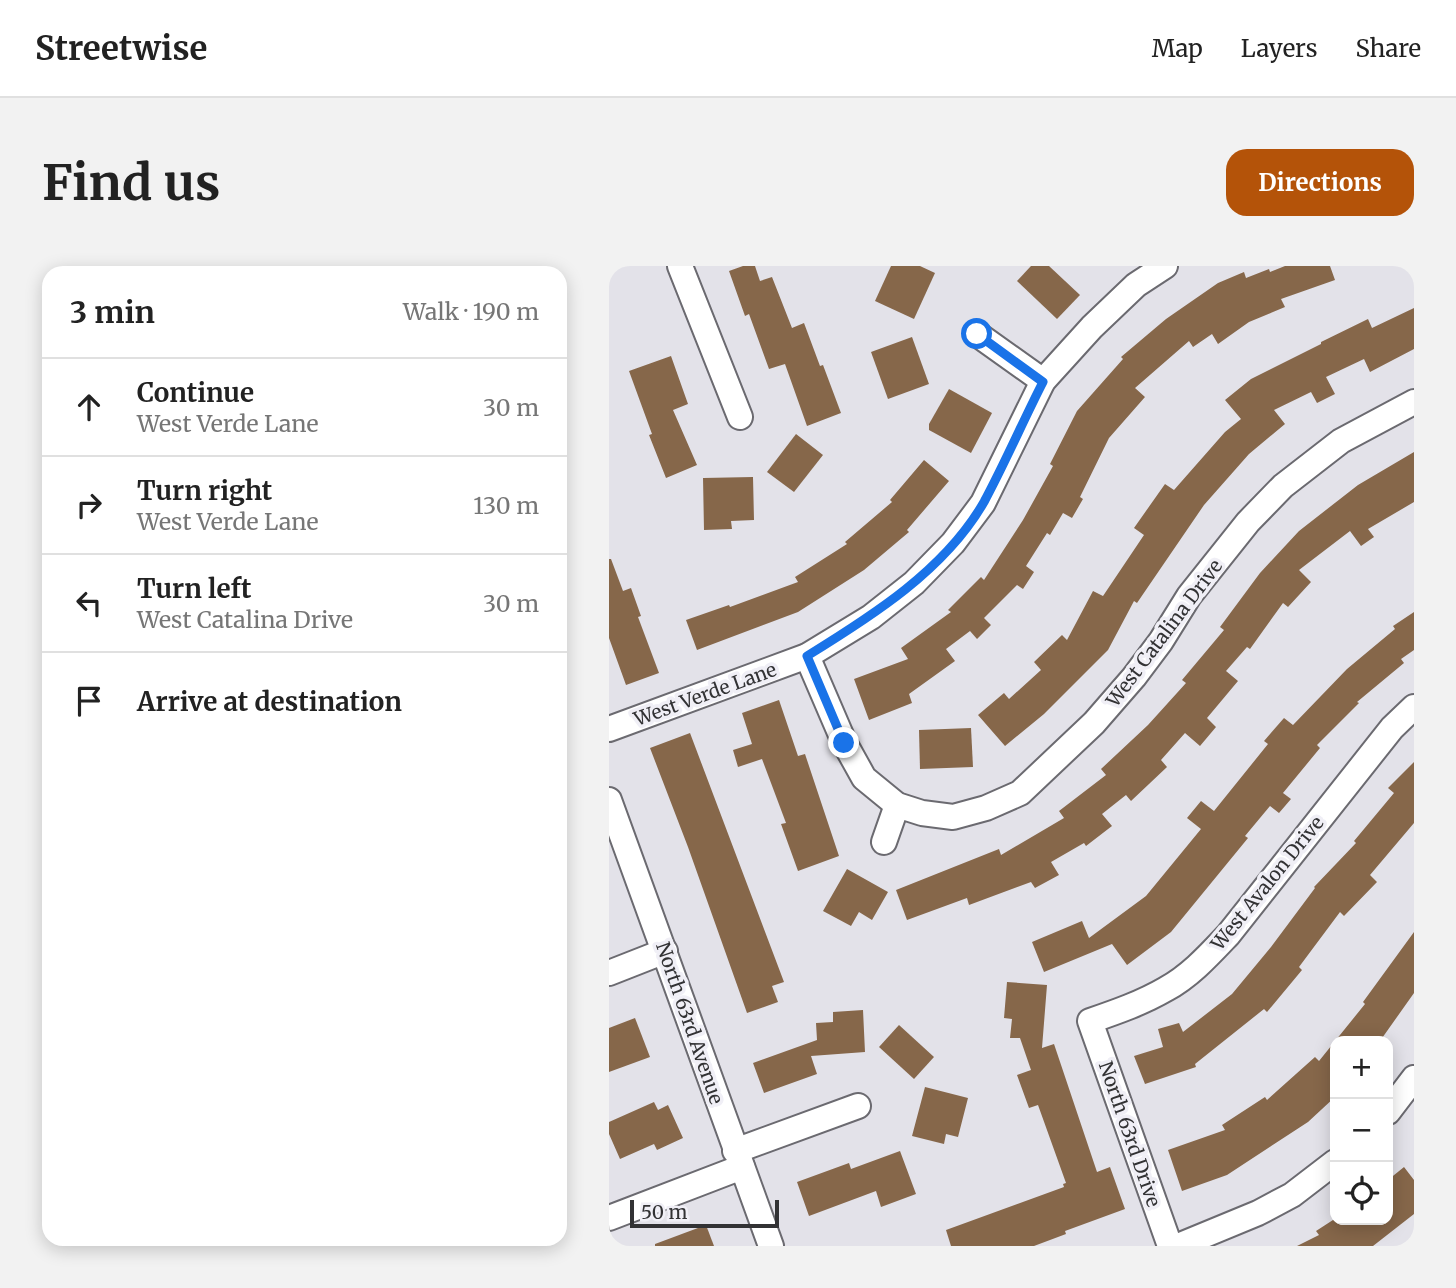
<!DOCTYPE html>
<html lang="en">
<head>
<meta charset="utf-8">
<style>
  body { margin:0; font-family:Merriweather,serif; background:#f2f2f2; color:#222 }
  .controls { position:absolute; right:21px; bottom:21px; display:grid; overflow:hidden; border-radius:14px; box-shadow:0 4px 18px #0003 }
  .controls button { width:63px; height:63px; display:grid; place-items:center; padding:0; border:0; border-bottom:2px solid #e0e0e0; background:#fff; color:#222; font:35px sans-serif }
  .scale { position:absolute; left:21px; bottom:18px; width:149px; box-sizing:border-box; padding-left:7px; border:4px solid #323234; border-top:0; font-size:19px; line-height:24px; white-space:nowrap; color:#323234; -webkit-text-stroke:5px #f0eff6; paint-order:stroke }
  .stop { position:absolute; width:21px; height:21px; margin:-16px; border:5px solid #1a73e8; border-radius:50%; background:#fff }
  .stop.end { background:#1a73e8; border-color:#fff; box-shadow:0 2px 7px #0008 }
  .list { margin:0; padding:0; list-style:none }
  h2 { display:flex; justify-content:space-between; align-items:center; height:91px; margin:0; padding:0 28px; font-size:30px }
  h2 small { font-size:23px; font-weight:400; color:#767676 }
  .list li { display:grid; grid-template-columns:46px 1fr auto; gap:21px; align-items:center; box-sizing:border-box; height:98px; padding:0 28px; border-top:2px solid #e0e0e0 }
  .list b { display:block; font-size:26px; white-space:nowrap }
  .list p { margin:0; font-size:23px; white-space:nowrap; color:#767676 }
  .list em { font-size:23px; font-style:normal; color:#767676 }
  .icon { flex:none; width:38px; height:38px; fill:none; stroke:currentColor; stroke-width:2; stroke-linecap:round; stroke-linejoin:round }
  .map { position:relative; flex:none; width:805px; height:980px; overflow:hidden; border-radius:21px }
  header { display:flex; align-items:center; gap:42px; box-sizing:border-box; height:98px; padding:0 35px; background:#fff; border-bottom:2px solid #e0e0e0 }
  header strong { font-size:33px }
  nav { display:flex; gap:38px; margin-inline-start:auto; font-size:24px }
  .intro { display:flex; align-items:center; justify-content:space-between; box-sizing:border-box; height:168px; padding:0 42px }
  h1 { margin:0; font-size:49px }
  .button { padding:18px 32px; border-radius:21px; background:#b45309; color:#fff; font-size:24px; font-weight:700 }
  main { display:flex; gap:42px; padding:0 42px }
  aside { flex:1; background:#fff; border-radius:21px; box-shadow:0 4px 18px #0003 }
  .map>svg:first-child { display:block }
</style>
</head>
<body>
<header>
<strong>Streetwise</strong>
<nav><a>Map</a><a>Layers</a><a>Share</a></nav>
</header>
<div class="intro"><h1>Find us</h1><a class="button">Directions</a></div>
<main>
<aside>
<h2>3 min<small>Walk · 190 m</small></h2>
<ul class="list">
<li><svg class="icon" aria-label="ahead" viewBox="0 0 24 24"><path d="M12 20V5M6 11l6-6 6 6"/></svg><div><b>Continue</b><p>West Verde Lane</p></div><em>30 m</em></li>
<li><svg class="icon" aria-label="right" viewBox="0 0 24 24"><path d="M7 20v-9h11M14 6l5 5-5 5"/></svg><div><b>Turn right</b><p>West Verde Lane</p></div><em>130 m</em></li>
<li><svg class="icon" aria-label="left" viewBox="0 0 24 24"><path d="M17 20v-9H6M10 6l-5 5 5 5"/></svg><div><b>Turn left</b><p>West Catalina Drive</p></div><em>30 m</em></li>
<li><svg class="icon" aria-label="arrive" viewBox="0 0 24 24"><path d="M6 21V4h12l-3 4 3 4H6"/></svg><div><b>Arrive at destination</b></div></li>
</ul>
</aside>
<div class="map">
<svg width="805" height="980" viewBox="0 0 805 980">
  <rect width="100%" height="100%" fill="#e3e2e9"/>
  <g fill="#86674a">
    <polygon points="134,0 146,0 151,15 163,11 183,62 195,57 211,100 214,99 232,147 198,160 176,98 160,103 140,48 136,50 120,5"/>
    <polygon points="282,0 311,0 326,7 305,53 266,35"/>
    <polygon points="422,0 440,0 471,29 448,53 408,15"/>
    <polygon points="676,0 721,0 726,14 672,33 676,41 640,56 609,78 603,68 584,81 580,75 526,122 536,131 500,172 471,231 474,233 463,252 454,247 441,269 438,267 417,300 425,306 414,323 408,319 375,352 382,359 368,373 361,365 337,383 346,395 300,428 303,437 260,454 245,413 299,393 292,382 342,346 339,344 372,311 375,314 414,254 444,200 441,198 468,145 514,93 512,91 557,53 609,17 635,6 637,12 660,3 661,6"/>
    <polygon points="805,42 805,83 761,106 755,93 717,111 726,128 708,137 702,126 665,144 676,158 640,188 595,239 528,337 525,335 499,384 435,448 396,480 369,449 395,427 400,433 432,404 425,396 453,369 458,374 484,325 494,330 535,269 525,262 556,218 565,224 616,166 632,153 616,134 642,113 712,78 712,76 759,53 763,62"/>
    <polygon points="303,71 320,118 279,133 262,86"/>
    <polygon points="62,90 79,138 64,144 88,199 57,212 40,169 43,168 20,105"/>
    <polygon points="340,123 383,147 362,187 320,164 320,158"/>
    <polygon points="187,168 214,189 185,226 158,206"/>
    <polygon points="805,186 805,236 759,263 765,271 752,280 741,265 690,304 702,316 679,341 674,337 641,383 638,381 617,405 629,415 598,452 607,461 591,480 576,467 552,494 558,501 522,535 517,529 493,548 503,560 477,580 475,577 442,596 450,609 426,622 422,616 360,639 358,632 298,654 287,624 390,583 392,589 455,552 450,545 497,509 492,503 539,459 577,417 573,414 615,364 611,361 651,307 690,265 749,219"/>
    <polygon points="315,194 340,215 298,264 300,266 255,304 189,346 88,384 77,354 120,339 121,341 189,316 186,311 238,278 236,276 283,236 281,234"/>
    <polygon points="144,211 145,254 122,255 123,263 95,264 94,212"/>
    <polygon points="0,293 2,293 14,325 22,322 32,350 29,351 50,407 17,419 0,372"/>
    <polygon points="805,346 805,384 792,393 795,397 748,436 750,437 708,479 711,482 674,527 682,533 670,547 661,540 636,570 639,572 562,666 518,699 503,678 435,706 423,676 473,655 480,672 537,630 592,563 578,552 592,535 605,545 659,478 655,475 675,452 684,459 738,403 786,363 784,360"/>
    <polygon points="170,434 189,490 196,488 230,590 189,605 172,558 177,557 153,493 129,501 124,484 143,478 133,447"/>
    <polygon points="362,462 364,501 311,503 310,464"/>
    <polygon points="81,467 175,716 163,720 169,736 138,747 79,581 41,482"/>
    <polygon points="805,496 805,557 761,609 768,616 735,650 731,646 690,701 693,704 658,746 655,743 586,798 587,801 536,818 525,790 554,781 549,763 570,757 574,766 623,728 662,681 706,622 705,621 747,577 745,575 785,527 779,522"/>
    <polygon points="238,603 279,626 263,654 250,646 242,660 214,645"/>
    <polygon points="805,666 805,727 771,775 726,775 726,831 699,856 618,909 573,925 559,884 616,864 613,859 656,831 658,834 706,791 710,795 756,738 754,736"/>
    <polygon points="398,716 438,719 433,782 445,778 488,906 501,901 516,943 456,965 457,968 425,980 342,980 337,964 455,921 454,918 457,917 429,839 420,842 408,809 422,804 411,772 401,772 403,753 395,752"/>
    <polygon points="254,744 256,786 202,790 208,808 155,827 144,797 208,774 207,757 224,756 224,746"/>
    <polygon points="26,752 41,791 0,806 0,762"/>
    <polygon points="290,759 325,791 305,813 270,781"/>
    <polygon points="316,821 359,832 349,871 337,868 335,878 303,870"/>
    <polygon points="45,836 49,844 59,839 74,872 48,884 45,878 11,893 0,868 0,856"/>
    <polygon points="291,885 307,928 272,941 267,925 200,950 188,916 240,897 242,903"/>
    <polygon points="795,901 805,914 805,948 764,980 688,980 710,969 707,965 724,954 779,954 779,914"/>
    <polygon points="97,959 105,980 46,980 46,978"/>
  </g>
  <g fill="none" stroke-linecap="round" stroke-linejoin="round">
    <g stroke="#6b6a70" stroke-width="28">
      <g id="minor">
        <polyline points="71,0 131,151"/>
        <polyline points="368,68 434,115"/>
        <polyline points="198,390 235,476 255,512 288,539 313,547 344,551 377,542 411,527 485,457 525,411 552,375 580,330 639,256 674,220 732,175 805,136"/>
        <polyline points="0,463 198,390 262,351 305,317 344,277 374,237 434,115 483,61 527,19 556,0"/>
        <polyline points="0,534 162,980"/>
        <polyline points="275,576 288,539"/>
        <polyline points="0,707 56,685"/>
        <polyline points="779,846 805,812"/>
        <polyline points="126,885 249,840"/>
        <polyline points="0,952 133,901"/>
        <path d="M561 980 481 755C507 746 533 737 557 723 581 710 600 689 619 669L783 462 805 441"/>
        <polyline points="569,980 649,947 683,929 726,896"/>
      </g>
    </g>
    <use href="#minor" stroke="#fff" stroke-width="24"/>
  </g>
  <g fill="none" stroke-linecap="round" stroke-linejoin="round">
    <path stroke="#1a73e8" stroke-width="9" d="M235 477 198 390C263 350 336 304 375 236 396 197 414 155 434 116L368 68"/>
  </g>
  <g text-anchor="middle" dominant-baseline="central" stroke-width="7" stroke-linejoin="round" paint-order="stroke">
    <g font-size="19" fill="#323234" stroke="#f0eff6">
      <text transform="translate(555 367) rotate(-53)">West Catalina Drive</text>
      <text transform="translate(96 428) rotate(-20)">West Verde Lane</text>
      <text transform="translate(658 617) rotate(-51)">West Avalon Drive</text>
      <text transform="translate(81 757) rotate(71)">North 63rd Avenue</text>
      <text transform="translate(521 868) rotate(71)">North 63rd Drive</text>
    </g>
  </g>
</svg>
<div class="controls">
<button>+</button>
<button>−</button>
<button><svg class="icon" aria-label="locate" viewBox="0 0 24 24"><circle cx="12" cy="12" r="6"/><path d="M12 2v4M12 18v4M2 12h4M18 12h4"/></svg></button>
</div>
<div class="scale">50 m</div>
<div class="stop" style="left:368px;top:68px"></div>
<div class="stop end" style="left:235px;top:477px"></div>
</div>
</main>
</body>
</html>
